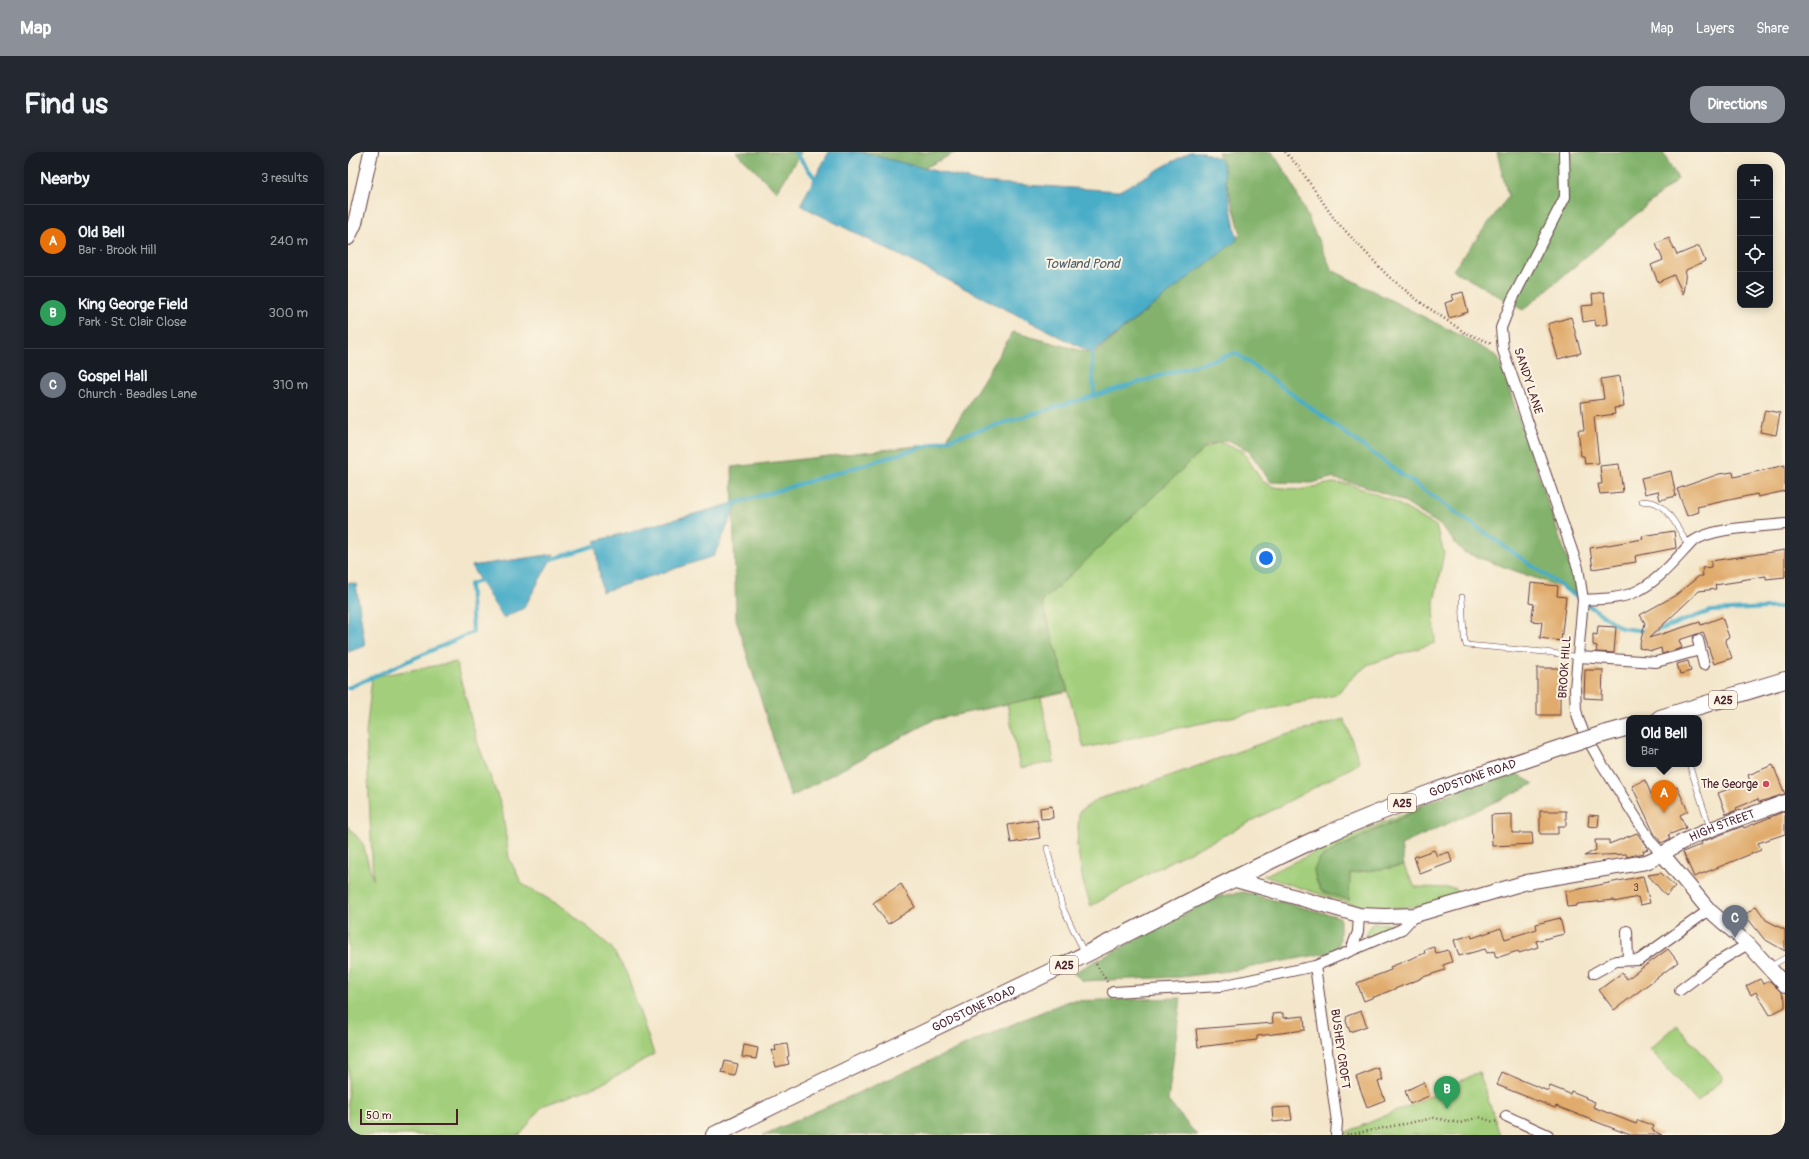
<!DOCTYPE html>
<html lang="en">
<head>
<meta charset="utf-8">
<style>
  body { margin:0; font-family:Pangolin,sans-serif; background:#242831; color:#f1f3f6 }
  .controls { position:absolute; right:12px; top:12px; display:grid; overflow:hidden; border-radius:8px; box-shadow:0 2px 10px #0003 }
  .controls button { width:36px; height:36px; display:grid; place-items:center; padding:0; border:0; border-bottom:1px solid #363941; background:#171b24; color:#f1f3f6; font:20px sans-serif }
  .scale { position:absolute; left:12px; bottom:10px; width:98px; box-sizing:border-box; padding-left:4px; border:2px solid #4a1f2b; border-top:0; font-size:11px; line-height:14px; white-space:nowrap; color:#4a1f2b; -webkit-text-stroke:3px #fcf5e5; paint-order:stroke }
  .you { position:absolute; left:918px; top:406px; width:14px; height:14px; margin:-10px; border:3px solid #fff; border-radius:50%; background:#1a73e8; box-shadow:0 0 0 6px #1a73e833 }
  .badge { display:grid; place-items:center; width:26px; height:26px; border-radius:50%; background:#8c9099; color:#fff; font-size:13px; font-weight:700 }
  .pin { position:absolute; translate:-50% -33px; filter:drop-shadow(0 1px 2px #0008) }
  .pin::after { content:''; position:absolute; top:21px; width:14px; height:12px; background:inherit; clip-path:polygon(0 0,100% 0,50% 100%) }
  .popup { position:absolute; left:1278px; top:563px; width:76px; height:52px; box-sizing:border-box; display:grid; place-content:center; border-radius:8px; background:#171b24; filter:drop-shadow(0 1px 3px #0005); font-size:13px; white-space:nowrap; color:#9ea1a6 }
  .popup b { font-size:15px; color:#f1f3f6 }
  .popup::after { content:''; position:absolute; left:50%; top:100%; margin-left:-8px; border:8px solid transparent; border-top-color:#171b24 }
  .list { margin:0; padding:0; list-style:none }
  h2 { display:flex; justify-content:space-between; align-items:center; height:52px; margin:0; padding:0 16px; font-size:17px }
  h2 small { font-size:13px; font-weight:400; color:#9ea1a6 }
  .list li { display:grid; grid-template-columns:26px 1fr auto; gap:12px; align-items:center; box-sizing:border-box; height:72px; padding:0 16px; border-top:1px solid #363941 }
  .list b { display:block; font-size:15px; white-space:nowrap }
  .list p { margin:0; font-size:13px; white-space:nowrap; color:#9ea1a6 }
  .list em { font-size:13px; font-style:normal; color:#9ea1a6 }
  .icon { flex:none; width:22px; height:22px; fill:none; stroke:currentColor; stroke-width:2; stroke-linecap:round; stroke-linejoin:round }
  .map { position:relative; flex:none; width:1437px; height:983px; overflow:hidden; border-radius:16px }
  header { display:flex; align-items:center; gap:24px; box-sizing:border-box; height:56px; padding:0 20px; background:#8c9099; color:#fff }
  header strong { font-size:19px }
  nav { display:flex; gap:22px; margin-inline-start:auto; font-size:14px }
  .intro { display:flex; align-items:center; justify-content:space-between; box-sizing:border-box; height:96px; padding:0 24px }
  h1 { margin:0; font-size:28px }
  .button { padding:10px 18px; border-radius:16px; background:#8c9099; color:#fff; font-size:14px; font-weight:700 }
  main { display:flex; gap:24px; padding:0 24px }
  aside { flex:1; background:#171b24; border-radius:16px; box-shadow:0 2px 10px #0003 }
  .map>svg:first-child { display:block }
</style>
</head>
<body>
<header>
<strong>Map</strong>
<nav><a>Map</a><a>Layers</a><a>Share</a></nav>
</header>
<div class="intro"><h1>Find us</h1><a class="button">Directions</a></div>
<main>
<aside>
<h2>Nearby<small>3 results</small></h2>
<ul class="list">
<li><span class="badge" style="background:#e8710a">A</span><div><b>Old Bell</b><p>Bar · Brook Hill</p></div><em>240 m</em></li>
<li><span class="badge" style="background:#2e9e5b">B</span><div><b>King George Field</b><p>Park · St. Clair Close</p></div><em>300 m</em></li>
<li><span class="badge" style="background:#6b7280">C</span><div><b>Gospel Hall</b><p>Church · Beadles Lane</p></div><em>310 m</em></li>
</ul>
</aside>
<div class="map">
<svg width="1437" height="983" viewBox="0 0 1437 983">
  <rect width="100%" height="100%" fill="#fcf5e5"/>
  <filter id="ink" filterUnits="userSpaceOnUse"><feTurbulence type="fractalNoise" baseFrequency=".025" numOctaves="2"/><feDisplacementMap in="SourceGraphic" scale="8" xChannelSelector="R" yChannelSelector="G"/><feConvolveMatrix kernelMatrix="1 2 1 2 8 2 1 2 1" color-interpolation-filters="sRGB"/></filter>
  <filter id="wash" filterUnits="userSpaceOnUse"><feTurbulence type="fractalNoise" baseFrequency=".012" numOctaves="4" result="noise"/><feDisplacementMap in="SourceGraphic" scale="16" xChannelSelector="R" yChannelSelector="G"/><feGaussianBlur stdDeviation="0.9" result="paint"/><feColorMatrix in="noise" values="0 0 0 0 0 0 0 0 0 0 0 0 0 0 0 0 0 1.4 0 .05"/><feComposite in="paint" operator="in"/></filter>
  <g filter="url(#wash)">
    <rect width="100%" height="100%" fill="#f3e6ca"/>
    <g fill="#a3cf7c" stroke="#767754">
      <polygon points="870,290 895,299 914,329 926,335 951,338 984,331 1001,332 1045,349 1088,374 1096,401 1086,450 1087,491 1021,512 1006,524 988,543 736,596 694,450 831,310"/>
      <polygon points="108,510 129,589 154,656 161,706 174,732 218,757 263,795 278,820 306,902 252,933 194,954 172,983 0,983 0,674 15,692 25,728 18,582 24,525"/>
      <polygon points="693,545 706,610 672,616 659,551"/>
      <polygon points="996,567 1012,611 889,677 825,708 743,754 735,730 729,693 731,660 750,647 796,633 931,585"/>
      <polygon points="1071,654 1072,656 986,698 966,718 968,728 973,739 1001,748 1002,721 1056,714 1067,735 1107,736 1110,742 1093,747 1095,750 1057,756 1031,756 1000,751 915,724"/>
      <polygon points="1026,771 1045,772 1046,773 1046,775 1021,786 1018,783 1022,774"/>
      <polygon points="1329,873 1376,926 1349,950 1302,897"/>
      <polygon points="1131,920 1152,983 992,983 1079,946"/>
    </g>
    <g fill="#82b26c" stroke="#66684c">
      <polygon points="388,0 453,0 429,40"/>
      <polygon points="501,0 608,0 555,27"/>
      <polygon points="870,0 924,0 942,27 984,118 1121,188 1150,205 1231,442 1115,400 1092,373 1054,349 1014,333 983,326 964,331 923,330 900,298 880,288 860,293 694,450 720,539 585,568 443,645 388,467 384,315 596,291 665,180 745,202 893,82"/>
      <polygon points="1149,0 1315,0 1330,27 1175,158 1105,118 1160,45"/>
      <polygon points="1162,618 1186,632 1053,693 1056,714 1002,721 1001,748 973,739 968,728 966,718 971,707 986,698 1072,657 1071,654"/>
      <polygon points="895,740 992,765 992,787 990,799 888,818 832,825 735,829 725,821 868,745"/>
      <polygon points="833,846 820,949 849,983 415,983 665,872 720,849"/>
    </g>
    <g fill="#48adc8" stroke="#49667a">
      <polygon points="481,0 512,0 631,30 771,39 842,0 855,0 874,8 889,88 744,201 452,53"/>
      <polygon points="390,350 366,404 254,440 247,389"/>
      <polygon points="206,402 176,456 155,466 123,414"/>
      <polygon points="0,430 8,432 17,494 0,500"/>
    </g>
    <g fill="none" stroke-linecap="round" stroke-linejoin="round">
      <g stroke="#48adc8" stroke-width="4">
        <polyline points="447,0 467,26"/>
        <polyline points="744,201 746,244"/>
        <polyline points="385,352 888,201 1056,324 1273,476 1305,480 1363,459 1437,455"/>
        <polyline points="198,409 252,392"/>
        <polyline points="0,536 125,480 122,432 136,428"/>
      </g>
    </g>
    <g id="blocks">
      <g fill="#e0ab6c">
        <polygon points="1321,86 1329,103 1351,94 1357,109 1338,118 1335,142 1326,123 1310,130 1303,113 1315,108 1308,92"/>
        <polygon points="1115,140 1120,160 1101,166 1097,151 1106,148 1104,143"/>
        <polygon points="1256,140 1260,172 1248,174 1247,168 1235,170 1233,154 1245,153 1244,142"/>
        <polygon points="1223,165 1233,201 1210,207 1200,172"/>
        <polygon points="1272,224 1276,255 1266,256 1267,262 1246,265 1251,311 1237,312 1236,304 1233,304 1230,278 1236,278 1233,250 1256,247 1253,227"/>
        <polygon points="1417,258 1432,261 1428,283 1412,280"/>
        <polygon points="1271,312 1275,340 1252,342 1250,332 1254,332 1252,314"/>
        <polygon points="1437,313 1437,339 1410,345 1409,342 1349,355 1351,360 1339,364 1329,337 1371,322 1385,320 1386,325"/>
        <polygon points="1323,319 1328,344 1312,348 1310,339 1297,342 1293,326"/>
        <polygon points="1326,379 1328,396 1287,404 1288,410 1245,417 1242,396 1295,387 1294,384"/>
        <polygon points="1437,398 1437,425 1418,427 1418,424 1393,428 1393,429 1367,433 1368,437 1351,439 1301,486 1352,470 1353,473 1374,465 1381,485 1377,487 1384,506 1366,512 1355,480 1331,488 1334,496 1314,502 1313,496 1304,499 1291,496 1297,471 1292,463 1328,443 1351,424 1355,424 1354,416 1363,415 1363,409"/>
        <polygon points="1183,431 1210,434 1209,444 1218,445 1213,489 1192,486 1194,470 1183,469 1186,452 1181,451"/>
        <polygon points="1250,474 1268,475 1266,501 1248,500 1249,494 1245,493 1245,482 1249,483"/>
        <polygon points="1340,509 1343,519 1332,522 1329,512"/>
        <rect x="1189" y="516" width="23" height="47"/>
        <polygon points="1237,518 1255,518 1254,547 1236,546"/>
        <polygon points="1425,613 1437,642 1411,650 1410,647 1388,656 1389,658 1378,662 1370,641 1402,629 1400,623"/>
        <polygon points="1297,628 1303,642 1316,636 1318,639 1329,635 1340,659 1332,663 1338,676 1320,683 1322,687 1313,691 1306,681 1284,634"/>
        <polygon points="704,654 705,666 693,667 692,656"/>
        <polygon points="1192,659 1218,659 1218,674 1210,674 1210,682 1192,682"/>
        <polygon points="1437,659 1437,682 1410,691 1413,698 1346,725 1335,700 1354,692 1353,690 1364,686 1395,674 1396,676"/>
        <polygon points="1164,662 1164,681 1184,681 1185,692 1144,694 1143,663"/>
        <polygon points="1241,663 1251,664 1250,675 1240,674"/>
        <polygon points="689,668 692,686 663,691 660,673"/>
        <polygon points="1289,681 1300,697 1295,699 1296,701 1279,705 1278,702 1236,704 1248,698 1247,688 1261,688 1261,692"/>
        <polygon points="1086,698 1089,704 1101,700 1104,710 1072,722 1066,705"/>
        <polygon points="1313,721 1327,734 1318,744 1300,723"/>
        <polygon points="1295,724 1302,751 1292,753 1290,745 1266,750 1266,748 1229,752 1229,754 1219,755 1217,740"/>
        <polygon points="553,732 567,755 540,772 525,751"/>
        <polygon points="1408,754 1418,768 1437,778 1437,799 1416,787 1397,763"/>
        <polygon points="1212,766 1216,782 1188,789 1190,795 1171,801 1170,799 1148,806 1146,799 1139,801 1137,797 1111,804 1106,788 1123,783 1124,786 1153,776 1157,787 1189,777 1188,772"/>
        <polygon points="1086,795 1088,801 1100,798 1104,810 1095,813 1097,818 1072,826 1072,827 1016,849 1009,831 1043,818 1042,815 1077,801 1076,798"/>
        <polygon points="1320,797 1330,810 1266,858 1251,838 1274,821 1279,827"/>
        <polygon points="1412,827 1415,832 1422,829 1433,840 1437,847 1437,855 1422,863 1408,840 1403,843 1398,834"/>
        <polygon points="1013,859 1019,874 1002,880 998,869 999,864"/>
        <polygon points="935,861 935,866 956,864 957,878 909,884 909,888 850,895 848,877 925,871 924,862"/>
        <polygon points="439,892 441,904 439,905 441,912 428,915 424,898 428,899 427,894"/>
        <polygon points="396,893 410,896 408,907 394,905"/>
        <polygon points="377,909 390,912 387,924 374,921"/>
        <polygon points="1031,916 1035,928 1030,930 1037,948 1019,955 1008,925"/>
        <polygon points="1154,920 1200,939 1202,934 1222,942 1223,939 1238,945 1237,946 1247,950 1245,955 1288,972 1290,968 1306,974 1304,978 1314,983 1282,983 1208,954 1207,956 1149,933"/>
        <polygon points="1076,930 1081,944 1062,952 1057,939"/>
        <polygon points="942,955 944,968 925,970 924,956"/>
      </g>
    </g>
  </g>
  <g filter="url(#ink)">
    <use href="#blocks" fill-opacity="0" stroke="#633d43" stroke-width="1"/>
    <g fill="none" stroke-linecap="round" stroke-linejoin="round">
      <g stroke="#633d43" stroke-width="6">
        <g id="lane">
          <path d="M1294 349C1298 350 1303 349 1307 351 1320 356 1334 381 1340 394"/>
          <polyline points="1114,445 1116,484 1118,493 1197,500 1231,505"/>
          <polyline points="1341,612 1362,676"/>
          <polyline points="699,696 714,754 737,802"/>
          <polyline points="1423,814 1437,806"/>
        </g>
      </g>
      <g stroke="#633d43" stroke-width="12">
        <g id="street">
          <polyline points="1216,0 1217,45 1164,148 1153,176 1155,198 1230,416 1235,448 1227,537 1228,558 1231,569 1235,579 1252,609 1304,691 1315,703"/>
          <path d="M1235 448C1252 447 1270 447 1285 441 1309 431 1326 409 1344 390 1365 375 1411 375 1437 372"/>
          <polyline points="1350,488 1356,513"/>
          <polyline points="1231,505 1308,510 1352,498"/>
          <polyline points="1279,779 1280,808"/>
          <polyline points="1003,798 1010,780 1011,763"/>
          <polyline points="967,814 989,970 988,983"/>
          <polyline points="1246,821 1268,809 1291,808 1361,758"/>
          <polyline points="1332,838 1368,811 1400,792"/>
          <polyline points="765,840 873,834 967,814 1054,777 1067,763"/>
          <polyline points="1158,964 1200,983"/>
        </g>
      </g>
      <g stroke="#633d43" stroke-width="16">
        <g id="secondary">
          <polyline points="0,86 7,71 23,0"/>
          <polyline points="1315,703 1361,758 1400,792 1437,833"/>
          <path id="s1" d="M884 727 1011 763 1037 764 1067 763 1179 730 1298 710C1314 704 1322 696 1336 689 1368 673 1404 663 1437 650"/>
        </g>
      </g>
      <g stroke="#633d43" stroke-width="18">
        <g id="primary">
          <polyline points="1312,566 1437,528"/>
          <polyline points="1252,583 1281,575"/>
          <path id="s2" d="M366 983C480 926 595 872 710 816 796 774 879 728 966 688 1052 649 1141 620 1230 590"/>
        </g>
      </g>
      <g stroke="#633d43" stroke-width="2.5" stroke-dasharray="1 3" stroke-linecap="butt">
        <polyline points="937,0 950,14 987,68 1040,124 1072,150 1116,180 1143,191"/>
        <polyline points="748,812 760,831"/>
        <polyline points="999,983 1086,966 1112,971 1131,965 1146,970 1149,969"/>
      </g>
      <use href="#lane" stroke="#fff" stroke-width="5"/>
      <use href="#street" stroke="#fff" stroke-width="10"/>
      <use href="#secondary" stroke="#fff" stroke-width="14"/>
      <use href="#primary" stroke="#fff" stroke-width="16"/>
      <g stroke="#633d43" stroke-width="18" stroke-linecap="butt">
        <polyline id="primary-bridge" points="1230,590 1252,583"/>
      </g>
      <use href="#primary-bridge" stroke="#fff" stroke-width="16"/>
    </g>
  </g>
  <circle fill="#d1495b" stroke="#fcf5e5" stroke-width="1.5" cx="1418" cy="632" r="4"/>
  <g text-anchor="middle" dominant-baseline="central" stroke-width="4" stroke-linejoin="round" paint-order="stroke">
    <g font-size="10" fill="#70423b">
      <text x="1288" y="736">3</text>
    </g>
    <g fill="#fcf5e5" stroke="#7f5f63" stroke-width="1">
      <rect x="1361" y="539" width="28" height="18" rx="3"/>
      <rect x="1040" y="642" width="28" height="18" rx="3"/>
      <rect x="702" y="804" width="28" height="18" rx="3"/>
    </g>
    <g font-size="11" font-weight="bold" fill="#4a1f2b">
      <text x="1375" y="548">A25</text>
      <text x="1054" y="651">A25</text>
      <text x="716" y="813">A25</text>
    </g>
    <g font-size="12" fill="#4a1f2b" stroke="#fcf5e5">
      <text transform="translate(1180 229) rotate(72)">SANDY LANE</text>
      <text transform="translate(1217 515) rotate(-86)">BROOK HILL</text>
      <text stroke="none"><textPath href="#s2" startOffset="839">GODSTONE ROAD</textPath></text>
      <text stroke="none"><textPath href="#s1" startOffset="510">HIGH STREET</textPath></text>
      <text stroke="none"><textPath href="#s2" startOffset="289">GODSTONE ROAD</textPath></text>
      <text transform="translate(992 897) rotate(82)">BUSHEY CROFT</text>
    </g>
    <g font-size="12" fill="#4a1f2b" stroke="#fcf5e5" text-anchor="end">
      <text x="1410" y="632">The George</text>
    </g>
    <g font-size="13" font-style="italic" fill="#49586a" stroke="#fcf5e5">
      <text x="734" y="112">Towland Pond</text>
    </g>
  </g>
</svg>
<div class="controls">
<button>+</button>
<button>−</button>
<button><svg class="icon" aria-label="locate" viewBox="0 0 24 24"><circle cx="12" cy="12" r="6"/><path d="M12 2v4M12 18v4M2 12h4M18 12h4"/></svg></button>
<button><svg class="icon" aria-label="layers" viewBox="0 0 24 24"><path d="M12 4l9 5-9 5-9-5zM3 14l9 5 9-5"/></svg></button>
</div>
<div class="scale">50 m</div>
<div class="you"></div>
<div class="pin badge" style="left:1316px;top:661px;background:#e8710a">A</div>
<div class="popup"><b>Old Bell</b>Bar</div>
<div class="pin badge" style="left:1099px;top:957px;background:#2e9e5b">B</div>
<div class="pin badge" style="left:1387px;top:786px;background:#6b7280">C</div>
</div>
</main>
</body>
</html>
